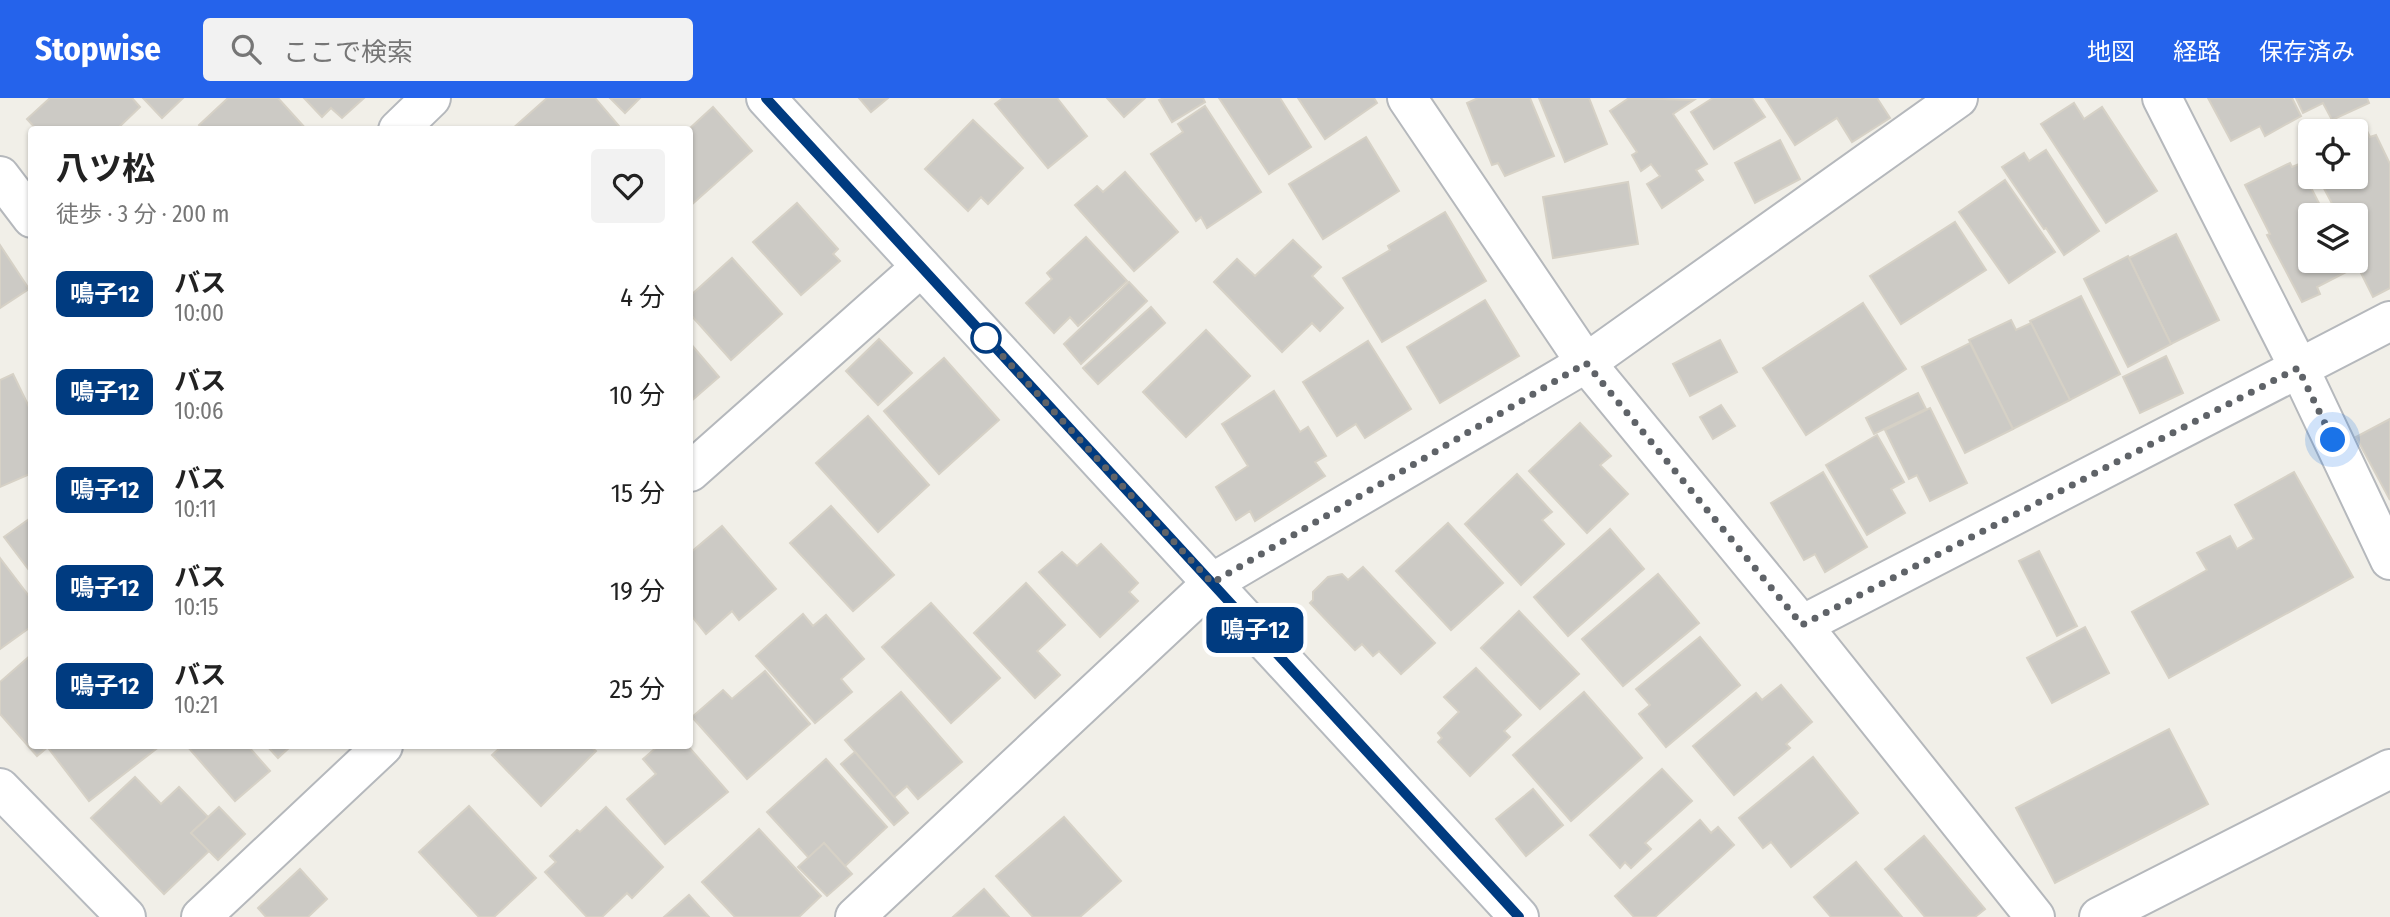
<!DOCTYPE html>
<html lang="ja">
<head>
<meta charset="utf-8">
<style>
  :root { --surface:#fff; --page:#f2f2f2; --text:#222; --muted:#767676; --accent:#2563eb }
  body { margin:0; font-family:"Fira Sans Condensed","Noto Sans JP",sans-serif; background:var(--page); color:var(--text); height:100vh; display:flex; flex-direction:column; font-size:26px; white-space:nowrap }
  * { box-sizing:border-box; margin:0 }
  p { font-size:23px; color:var(--muted) }
  .icon { flex:none; width:38px; height:38px; fill:none; stroke:currentColor; stroke-width:2; stroke-linecap:round; stroke-linejoin:round }
  .map { position:relative; flex:1; overflow:hidden }
  .panel { position:absolute; left:28px; top:28px; width:665px; height:623px; display:flex; flex-direction:column; background:var(--surface); border-radius:7px; box-shadow:0 2px 5px #0004 }
  .panel>* { flex:none }
  .badge { padding:0 14px; border-radius:10px; font-size:24px; line-height:46px }
  .tools { position:absolute; left:2298px; top:21px; display:grid; gap:14px }
  .tools a { display:grid; place-items:center; width:70px; height:70px; border-radius:7px; background:var(--surface); box-shadow:0 2px 5px #0004; font-size:35px }
  .you { position:absolute; width:35px; height:35px; margin:-18px; border:5px solid #fff; border-radius:50%; background:#1a73e8; box-shadow:0 0 0 10px #1a73e833 }
  .map>.badge { position:absolute; translate:-50% -50%; box-shadow:0 0 0 4px #fff }
  .round { display:grid; place-items:center; flex:none; width:74px; height:74px; border-radius:7px; background:var(--page) }
  .headline { display:flex; align-items:center; justify-content:space-between; height:119px; padding:0 28px }
  h1 { font-size:33px; font-weight:700; line-height:52px }
  ul { padding:0; list-style:none }
  li { display:flex; align-items:center; gap:21px; height:98px; padding:0 28px }
  li div { flex:1 }
  li b { display:block; font-size:26px }
  li em { font-style:normal }
  li .badge { min-width:77px; font-weight:700; text-align:center }
  header { display:flex; align-items:center; gap:42px; box-sizing:border-box; height:98px; padding:0 35px; background:var(--accent); color:#fff }
  header strong { font-size:33px }
  nav { display:flex; gap:38px; margin-inline-start:auto; font-size:24px }
  .search { width:490px; height:63px; background:var(--page); display:flex; align-items:center; gap:18px; box-sizing:border-box; padding:0 24px; border-radius:7px; color:var(--muted); font-size:26px }
  .map>svg:first-child { display:block }
</style>
</head>
<body>
<header>
<strong>Stopwise</strong>
<div class="search"><svg class="icon" aria-label="search" viewBox="0 0 24 24"><circle cx="10" cy="10" r="6"/><path d="M15 15l6 6"/></svg>ここで検索</div>
<nav><a>地図</a><a>経路</a><a>保存済み</a></nav>
</header>
<div class="map">
<svg width="2390" height="819" viewBox="0 0 2390 819">
  <rect width="100%" height="100%" fill="#f1efe8"/>
  <g fill="#cccac5" stroke="#d6d1c6" stroke-width="2">
    <polygon points="50,0 132,0 140,9 116,32 37,32 27,21"/>
    <polygon points="143,0 183,0 162,20"/>
    <polygon points="228,0 278,0 307,32 203,32 199,27"/>
    <polygon points="304,0 364,0 342,20 331,10 322,19"/>
    <polygon points="547,0 595,0 619,28 614,32 511,32"/>
    <polygon points="610,0 640,0 625,15"/>
    <polygon points="859,0 888,0 871,14"/>
    <polygon points="1003,0 1057,0 1087,38 1048,70 995,6"/>
    <polygon points="1107,0 1145,0 1124,19"/>
    <polygon points="1164,0 1203,0 1205,4 1172,24 1159,2"/>
    <polygon points="1219,0 1280,0 1311,49 1269,76"/>
    <polygon points="1298,0 1374,0 1377,5 1325,41"/>
    <polygon points="1478,0 1530,0 1554,58 1505,78 1498,65 1492,67 1467,5"/>
    <polygon points="1539,0 1589,0 1607,46 1565,64"/>
    <polygon points="1629,0 1694,2 1673,16 1707,66 1696,72 1703,82 1662,110 1647,86 1660,78 1651,66 1641,73 1632,57 1637,54 1610,13"/>
    <polygon points="1713,0 1752,0 1765,19 1714,51 1691,14"/>
    <polygon points="1765,0 1877,0 1890,20 1852,44 1837,20 1795,47"/>
    <polygon points="2208,0 2292,0 2301,18 2265,38 2260,28 2231,43"/>
    <polygon points="2296,0 2367,0 2369,5 2332,22 2323,5 2303,15"/>
    <polygon points="2074,5 2084,21 2102,9 2157,93 2106,125 2041,26"/>
    <polygon points="1205,8 1261,94 1207,130 1201,119 1196,123 1151,56 1183,34 1178,26"/>
    <polygon points="713,9 752,53 690,108 688,32"/>
    <polygon points="973,22 1023,70 988,106 981,99 968,113 925,71"/>
    <polygon points="2367,33 2370,39 2376,37 2390,66 2390,190 2373,199 2355,163 2356,117 2338,117 2318,79 2356,79 2356,39"/>
    <polygon points="1366,39 1399,93 1323,141 1289,86"/>
    <polygon points="1780,42 1800,81 1755,105 1735,65"/>
    <polygon points="2046,52 2099,133 2064,157 2046,130 2044,131 2002,69 2024,55 2029,63"/>
    <polygon points="2290,65 2292,69 2299,66 2325,117 2310,117 2310,163 2348,163 2352,171 2317,189 2320,196 2302,204 2267,137 2270,136 2245,87"/>
    <polygon points="1125,74 1178,134 1134,173 1075,107 1097,88 1103,94"/>
    <polygon points="2005,82 2055,154 2009,185 1959,114"/>
    <polygon points="1628,84 1638,146 1553,160 1543,99"/>
    <polygon points="797,105 838,151 833,156 840,163 801,197 753,144"/>
    <polygon points="1445,114 1486,183 1382,244 1343,180 1390,152 1388,148"/>
    <polygon points="1955,124 1986,172 1901,226 1870,178"/>
    <polygon points="2176,136 2219,222 2171,246 2129,160"/>
    <polygon points="1086,139 1127,183 1078,228 1070,219 1054,235 1026,205 1052,181 1047,175"/>
    <polygon points="1293,142 1321,169 1312,178 1343,210 1320,233 1312,225 1282,254 1214,184 1237,161 1255,178"/>
    <polygon points="0,147 29,191 0,210"/>
    <polygon points="2128,158 2171,246 2128,269 2084,181"/>
    <polygon points="732,160 782,216 731,262 690,216 690,198"/>
    <polygon points="1129,184 1147,203 1081,266 1064,246"/>
    <polygon points="2081,198 2120,276 2070,302 2030,223"/>
    <polygon points="1485,202 1519,258 1440,305 1407,249"/>
    <polygon points="1863,205 1906,271 1806,337 1763,270"/>
    <polygon points="1151,209 1165,225 1098,286 1083,270"/>
    <polygon points="2011,222 2016,232 2031,225 2070,302 2013,331 1969,242"/>
    <polygon points="1206,232 1250,278 1186,339 1143,294"/>
    <polygon points="879,241 912,275 878,307 846,273"/>
    <polygon points="1720,242 1737,274 1690,298 1673,266"/>
    <polygon points="1368,243 1411,311 1365,340 1356,326 1337,338 1303,284"/>
    <polygon points="690,245 719,279 690,304"/>
    <polygon points="1970,245 2013,331 1965,355 1922,269"/>
    <polygon points="2166,258 2183,295 2140,315 2123,279"/>
    <polygon points="944,260 999,322 939,376 884,313"/>
    <polygon points="13,276 32,315 32,375 0,389 0,282"/>
    <polygon points="1274,293 1300,334 1308,329 1326,358 1315,364 1325,378 1255,423 1250,413 1236,422 1216,389 1248,368 1222,326"/>
    <polygon points="1918,295 1926,311 1874,336 1866,320"/>
    <polygon points="1721,307 1735,328 1713,341 1700,319"/>
    <polygon points="1930,310 1967,385 1930,403 1917,377 1909,381 1885,332"/>
    <polygon points="868,318 929,387 878,434 816,365"/>
    <polygon points="2390,321 2390,402 2356,339"/>
    <polygon points="1580,325 1611,358 1600,367 1628,396 1587,435 1529,373"/>
    <polygon points="1877,337 1904,384 1891,391 1905,415 1867,437 1826,367"/>
    <polygon points="1823,374 1867,449 1825,474 1815,456 1804,462 1771,405"/>
    <polygon points="2294,374 2353,479 2169,580 2132,514 2207,472 2197,455 2230,438 2237,451 2254,441 2235,407"/>
    <polygon points="1517,376 1552,414 1542,422 1564,446 1521,487 1465,426"/>
    <polygon points="831,408 894,477 853,513 790,445"/>
    <polygon points="32,419 32,476 4,439"/>
    <polygon points="1448,425 1503,485 1451,532 1396,473"/>
    <polygon points="722,428 776,491 739,522 732,513 706,536 690,516 690,455"/>
    <polygon points="1610,431 1644,471 1568,538 1534,499"/>
    <polygon points="1101,446 1138,485 1129,494 1138,503 1100,539 1039,474 1062,454 1077,468"/>
    <polygon points="2039,453 2077,528 2057,538 2019,463"/>
    <polygon points="0,460 32,502 32,528 0,551"/>
    <polygon points="1363,469 1435,545 1401,576 1379,553 1373,558 1362,546 1355,552 1310,505 1313,502 1313,494 1328,479 1342,476 1348,482"/>
    <polygon points="1658,476 1699,525 1623,588 1582,541"/>
    <polygon points="1026,485 1065,527 1037,553 1060,577 1035,600 974,535"/>
    <polygon points="931,505 1000,580 951,625 882,549"/>
    <polygon points="1519,513 1579,576 1540,611 1481,550"/>
    <polygon points="803,516 813,528 826,517 864,561 841,581 852,594 815,625 756,558"/>
    <polygon points="2085,529 2109,575 2052,605 2027,560"/>
    <polygon points="1700,539 1740,587 1666,649 1639,616 1650,607 1636,591"/>
    <polygon points="32,556 32,648 49,648 37,658 0,616 0,584"/>
    <polygon points="1476,570 1521,617 1504,633 1510,639 1470,678 1438,644 1442,640 1438,635 1459,614 1444,599"/>
    <polygon points="765,573 810,626 747,681 692,619 723,592 732,601"/>
    <polygon points="1781,587 1812,624 1786,646 1790,650 1734,697 1693,648 1756,595 1762,602"/>
    <polygon points="901,594 962,664 918,701 907,688 894,699 845,642"/>
    <polygon points="1584,594 1642,660 1571,723 1513,657"/>
    <polygon points="2169,631 2208,706 2055,785 2016,710"/>
    <polygon points="54,648 160,648 89,703 49,651"/>
    <polygon points="187,648 248,648 270,673 235,703"/>
    <polygon points="267,648 291,648 278,660"/>
    <polygon points="502,648 590,648 596,653 541,708 492,657"/>
    <polygon points="658,648 688,648 728,694 665,746 627,701 656,676 643,661"/>
    <polygon points="855,654 908,715 894,727 841,666"/>
    <polygon points="1813,659 1858,715 1791,769 1771,744 1763,750 1739,720"/>
    <polygon points="826,661 887,729 845,768 824,745 809,760 767,714"/>
    <polygon points="1662,671 1692,703 1645,745 1651,751 1631,770 1625,764 1620,770 1590,737"/>
    <polygon points="135,679 161,706 179,689 208,719 191,735 209,753 164,796 91,720"/>
    <polygon points="1533,691 1563,727 1526,758 1496,721"/>
    <polygon points="469,708 536,780 494,819 479,819 419,754"/>
    <polygon points="219,709 245,736 218,762 191,735"/>
    <polygon points="606,709 663,769 632,800 627,795 602,819 587,819 545,774 556,764 550,758 577,732 580,734"/>
    <polygon points="1064,719 1121,783 1080,819 1033,819 996,778"/>
    <polygon points="1700,722 1711,735 1718,729 1734,747 1655,819 1634,819 1615,798"/>
    <polygon points="759,731 821,798 799,819 735,819 702,784"/>
    <polygon points="1924,738 1985,811 1975,819 1925,819 1885,771"/>
    <polygon points="824,745 852,776 827,798 798,769"/>
    <polygon points="1856,764 1902,819 1831,819 1814,799"/>
    <polygon points="300,771 327,801 308,819 266,819 258,810"/>
    <polygon points="984,791 1009,819 953,819"/>
    <polygon points="689,797 709,819 664,819"/>
  </g>
  <g fill="none" stroke-linecap="round" stroke-linejoin="round">
    <g stroke="#b5b8bc" stroke-width="42">
      <g id="street">
        <polyline points="1407,0 1586,265 1802,527 2035,819"/>
        <polyline points="2162,0 2299,270 2390,462"/>
        <polyline points="398,32 431,0"/>
        <polyline points="0,78 32,120"/>
        <polyline points="690,374 921,169"/>
        <polyline points="1802,527 2390,223"/>
        <polyline points="201,819 383,648"/>
        <polyline points="855,819 1212,485 1586,265 1958,0"/>
        <polyline points="2099,819 2390,671"/>
      </g>
    </g>
    <g stroke="#b6babf" stroke-width="42">
      <g id="secondary">
        <polyline points="766,0 1519,819"/>
        <polyline points="0,690 126,819"/>
      </g>
    </g>
    <use href="#street" stroke="#fff" stroke-width="38"/>
    <use href="#secondary" stroke="#fff" stroke-width="38"/>
  </g>
  <g fill="none" stroke-linecap="round" stroke-linejoin="round">
    <g stroke="#fff" stroke-width="16">
      <polyline id="line" points="766,0 1519,819"/>
    </g>
    <use href="#line" stroke="#003b80" stroke-width="10"/>
    <polyline stroke="#5f6368" stroke-width="7" stroke-dasharray="0 12.6" points="986,240 1212,485 1586,265 1802,527 2298,270 2333,342"/>
  </g>
  <circle fill="#fff" stroke="#003b80" stroke-width="3.5" cx="986" cy="240" r="14"/>
</svg>
<div class="tools">
<a><svg class="icon" aria-label="locate" viewBox="0 0 24 24"><circle cx="12" cy="12" r="6"/><path d="M12 2v4M12 18v4M2 12h4M18 12h4"/></svg></a>
<a><svg class="icon" aria-label="layers" viewBox="0 0 24 24"><path d="M12 4l9 5-9 5-9-5zM3 14l9 5 9-5"/></svg></a>
</div>
<div class="you" style="left:2333px;top:342px"></div>
<b class="badge" style="left:1255px;top:532px;background:#003b80;color:#fff">鳴子12</b>
<section class="panel">
<div class="headline"><div><h1>八ツ松</h1><p>徒歩 · 3 分 · 200 m</p></div><a class="round"><svg class="icon" aria-label="heart" viewBox="0 0 24 24"><path d="M12 20l-8-8c-3-5 5-10 8-4 3-6 11-1 8 4z"/></svg></a></div>
<ul>
<li><span class="badge" style="background:#003b80;color:#fff">鳴子12</span><div><b>バス</b><p>10:00</p></div><em>4 分</em></li>
<li><span class="badge" style="background:#003b80;color:#fff">鳴子12</span><div><b>バス</b><p>10:06</p></div><em>10 分</em></li>
<li><span class="badge" style="background:#003b80;color:#fff">鳴子12</span><div><b>バス</b><p>10:11</p></div><em>15 分</em></li>
<li><span class="badge" style="background:#003b80;color:#fff">鳴子12</span><div><b>バス</b><p>10:15</p></div><em>19 分</em></li>
<li><span class="badge" style="background:#003b80;color:#fff">鳴子12</span><div><b>バス</b><p>10:21</p></div><em>25 分</em></li>
</ul>
</section>
</div>
</body>
</html>
